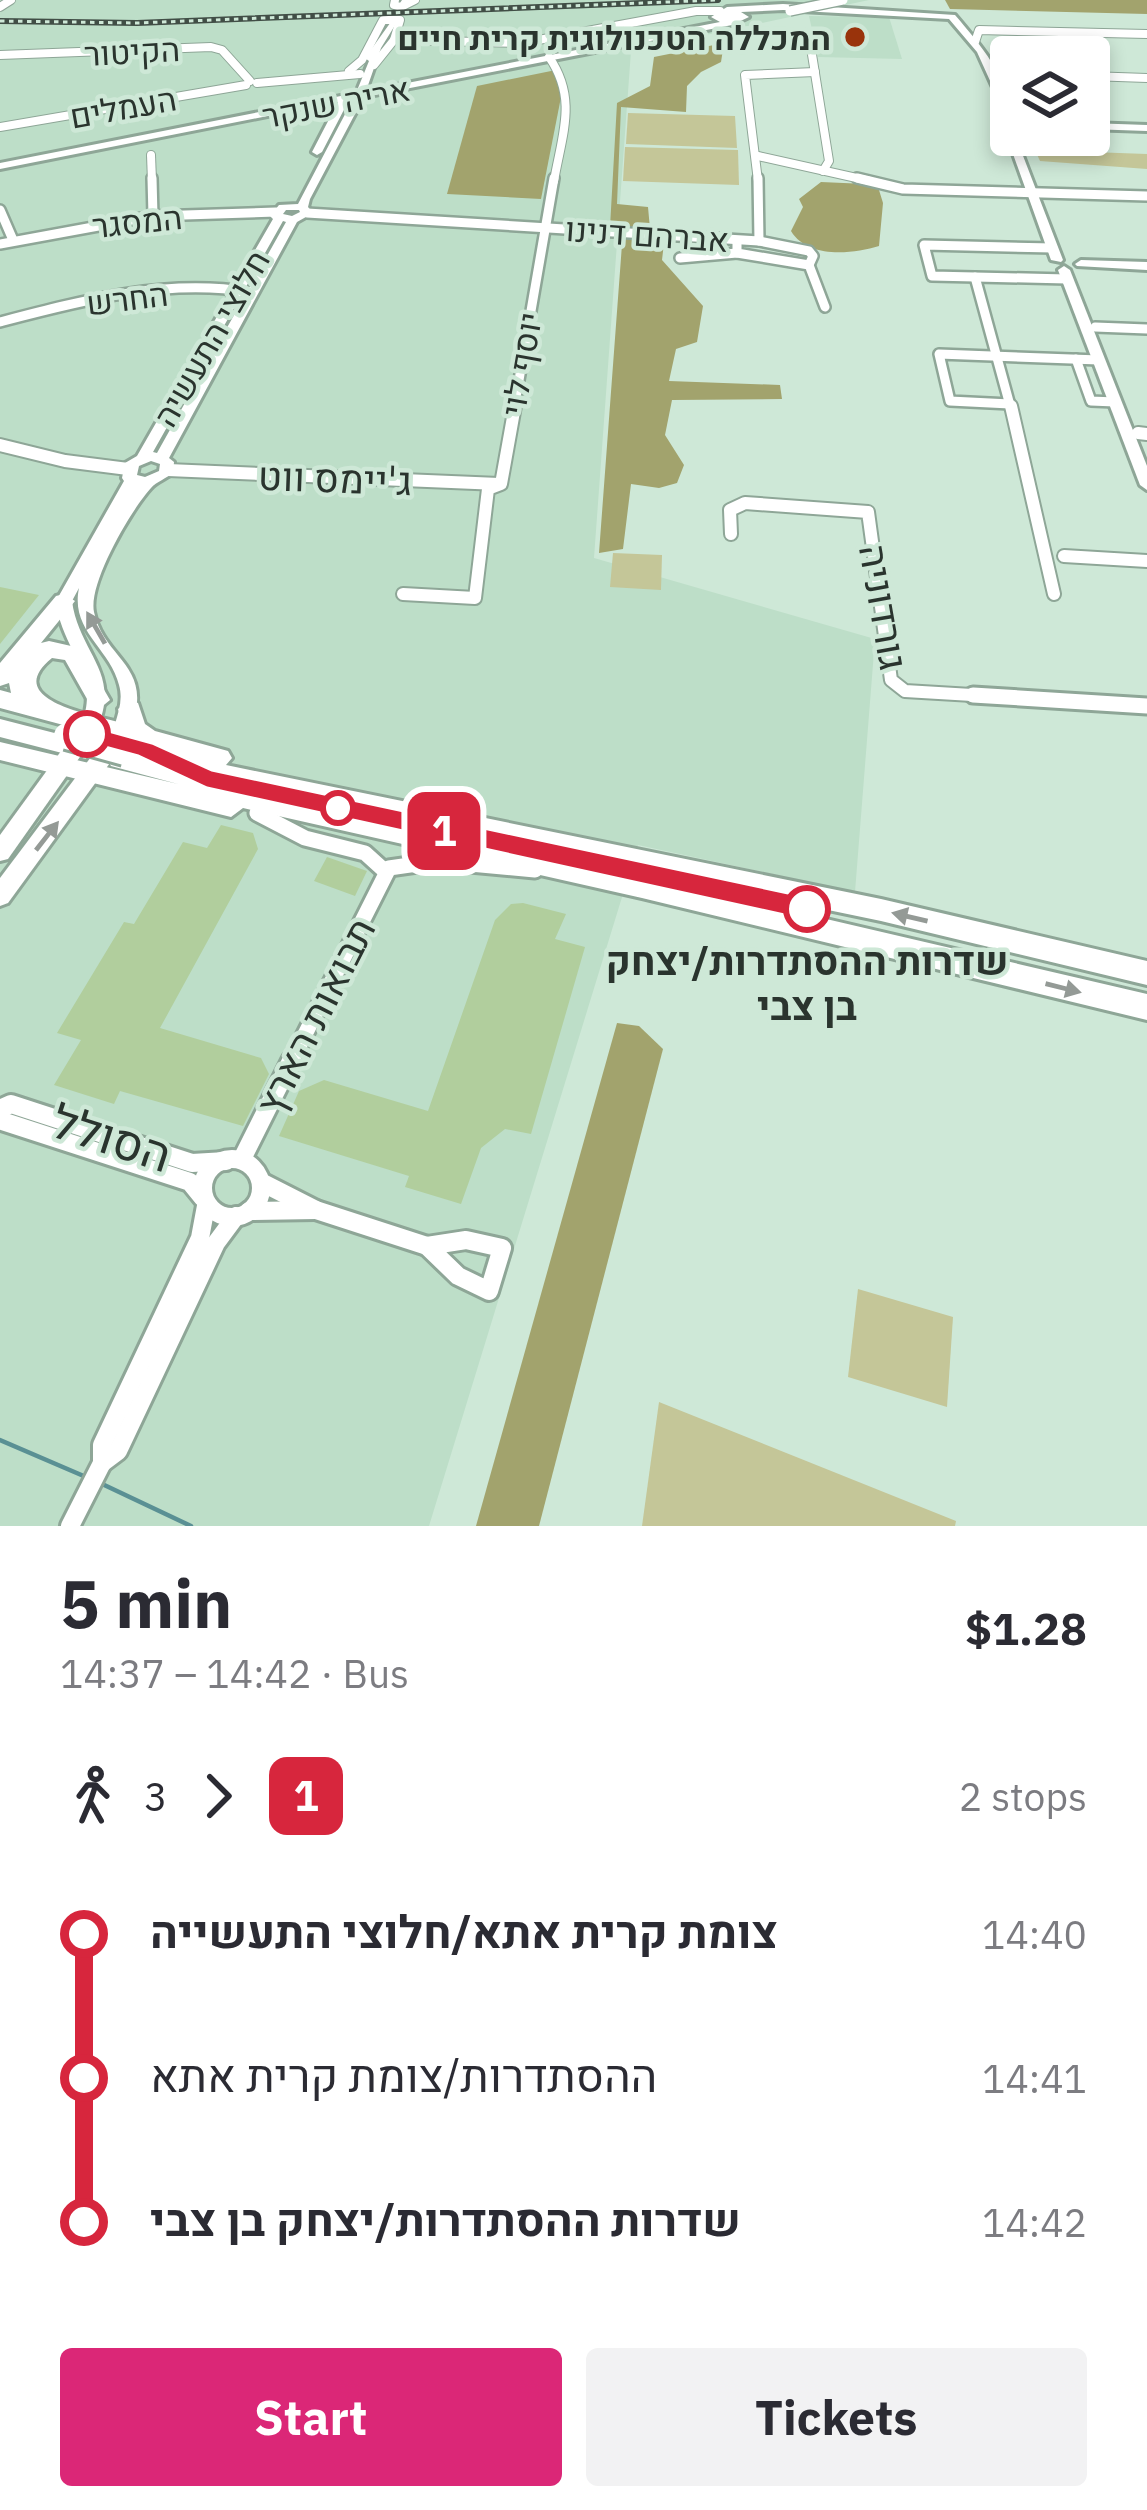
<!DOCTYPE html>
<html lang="en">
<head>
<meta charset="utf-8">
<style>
  :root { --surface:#fff; --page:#f2f2f3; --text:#2b2b33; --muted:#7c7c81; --accent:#db2777 }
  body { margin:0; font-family:"IBM Plex Sans",Heebo,sans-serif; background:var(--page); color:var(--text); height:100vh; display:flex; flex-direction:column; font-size:45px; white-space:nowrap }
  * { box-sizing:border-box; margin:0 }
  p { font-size:39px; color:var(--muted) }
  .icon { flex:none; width:66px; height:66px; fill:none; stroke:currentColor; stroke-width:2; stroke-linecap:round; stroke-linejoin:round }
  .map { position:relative; height:1526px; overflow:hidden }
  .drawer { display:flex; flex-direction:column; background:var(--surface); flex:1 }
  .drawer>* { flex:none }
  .badge { padding:0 24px; border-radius:18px; font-size:42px; line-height:78px }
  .buttons { position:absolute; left:990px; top:36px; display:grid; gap:24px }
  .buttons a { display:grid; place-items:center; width:120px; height:120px; border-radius:12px; background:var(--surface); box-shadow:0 6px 18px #0003; font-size:60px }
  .map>.badge { position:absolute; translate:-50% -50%; box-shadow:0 0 0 6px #fff }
  .legs { display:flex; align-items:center; gap:18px; height:132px; padding:0 60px; font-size:39px }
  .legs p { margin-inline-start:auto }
  .summary { display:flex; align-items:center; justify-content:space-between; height:204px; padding:0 60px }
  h1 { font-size:66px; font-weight:700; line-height:90px }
  .cta { display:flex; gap:24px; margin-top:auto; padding:24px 60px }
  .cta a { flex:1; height:138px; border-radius:12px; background:var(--accent); color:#fff; font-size:48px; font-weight:700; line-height:138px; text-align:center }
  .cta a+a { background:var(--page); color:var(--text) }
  ul { padding:0 60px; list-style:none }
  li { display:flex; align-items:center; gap:42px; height:144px; font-size:45px }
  li i { display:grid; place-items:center; width:18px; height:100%; margin:0 15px; background:currentColor }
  li i::after { content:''; width:30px; height:30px; margin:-15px; border:9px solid; border-radius:50%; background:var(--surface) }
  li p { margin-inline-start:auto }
  li:first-child i { background:linear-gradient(#0000 50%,currentColor 0) }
  li:last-child i { background:linear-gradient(currentColor 50%,#0000 0) }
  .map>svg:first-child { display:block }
</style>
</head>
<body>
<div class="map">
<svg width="1147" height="1526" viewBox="0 0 1147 1526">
  <rect width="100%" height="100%" fill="#cee8d7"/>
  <g fill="#bddec8">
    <polygon points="0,0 869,0 631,51 594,558 875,639 855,892 638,845 429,1526 0,1526"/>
    <polygon points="809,16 889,17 902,59 818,57"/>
  </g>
  <g fill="#c4c698">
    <polygon points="628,113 735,116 737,148 626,144"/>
    <polygon points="625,147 738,150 739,185 623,181"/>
    <polygon points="1035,150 1147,154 1147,169 1040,161"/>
    <polygon points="613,553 662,555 661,590 610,587"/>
    <polygon points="858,1289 953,1317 947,1407 848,1377"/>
    <polygon points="659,1402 956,1521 955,1526 642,1526"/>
  </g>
  <g fill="#a2a36d">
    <polygon points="945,0 1147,0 1147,14 950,9"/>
    <polygon points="724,43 721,62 701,72 687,86 686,112 621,107 617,204 648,207 651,240 664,243 662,260 703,306 697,342 676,349 669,381 780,385 782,399 672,400 665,435 684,465 677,483 659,488 631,484 623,549 599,553 623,231 610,227 617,103 650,86 654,57"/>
    <polygon points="556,70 562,92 541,199 447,194 477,86"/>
    <path d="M 821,182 L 866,184 L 879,190 L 883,203 L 879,246 C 852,254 808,259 791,231 L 803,207 L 799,199 Z"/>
    <polygon points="617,1023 639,1026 663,1049 539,1526 476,1526"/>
  </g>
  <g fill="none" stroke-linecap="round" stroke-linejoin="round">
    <g stroke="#5a9094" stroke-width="4.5">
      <polyline points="0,1440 86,1477"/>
      <polyline points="100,1483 191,1526"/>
    </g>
  </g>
  <g fill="#b1ce9d">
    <polygon points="0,587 39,595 0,644"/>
    <polygon points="221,825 253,833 258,849 160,1028 261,1058 269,1074 243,1126 120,1091 114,1104 54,1085 81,1040 57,1033 124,922 134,924 183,842 207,848"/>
    <polygon points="327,857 367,871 355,896 314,881"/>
    <polygon points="523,903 566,914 555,939 585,947 531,1134 505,1129 481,1148 461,1204 405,1187 409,1176 279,1136 299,1091 324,1080 428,1111 495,920 511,904"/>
  </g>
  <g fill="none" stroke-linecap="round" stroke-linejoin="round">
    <g stroke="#8ea697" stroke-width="10">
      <g id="minor-far4">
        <polyline points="395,0 394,5 401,7 415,0"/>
        <polyline points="0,7 11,0"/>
        <polyline points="394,40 522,43 696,11 720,11"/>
        <polyline points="810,42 829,161 823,171"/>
        <polyline points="975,42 979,30 1147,34"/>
        <polyline points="0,55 211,47 222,50 250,81"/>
        <path d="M 549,57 C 578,99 562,134 554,181"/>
        <polyline points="349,71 362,60 383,20 400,20 394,40 374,65"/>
        <polyline points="992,73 1011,74"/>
        <polyline points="1089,76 1147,78"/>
        <polyline points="257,83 360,74"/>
        <polyline points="0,127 246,85"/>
        <polyline points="151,155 152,181"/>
        <polyline points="758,156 870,181"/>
        <polyline points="758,181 745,75 815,72"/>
      </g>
    </g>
    <g stroke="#8ea697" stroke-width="14">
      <g id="minor-far3">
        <polyline points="152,178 153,216"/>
        <polyline points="857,178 903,189 1147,196"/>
        <polyline points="0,210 13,240"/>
        <polyline points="307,213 759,241 758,178"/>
        <polyline points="737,241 737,253 809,265 825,307"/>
        <polyline points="759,241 809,251 813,256 809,265"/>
        <polyline points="0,244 153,216 276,212"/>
        <polyline points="1053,248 924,245 932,276 1067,279"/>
        <polyline points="680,258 737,253"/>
        <polyline points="975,277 1011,409"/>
        <path d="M 0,322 C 80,301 166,278 249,292"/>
        <polyline points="1095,327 1147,329"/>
        <polyline points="1076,359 1091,401 1115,402"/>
        <polyline points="1010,404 950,401 939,354 1099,360"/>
        <polyline points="514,409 554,178"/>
      </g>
    </g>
    <g stroke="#8ea697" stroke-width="16">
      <g id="minor-far2">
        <polyline points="1011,406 1054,594"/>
        <polyline points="1138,433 1147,434"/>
        <polyline points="0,445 65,461 128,469"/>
        <polyline points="168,470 499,484"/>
        <polyline points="731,534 730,510 745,503 868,512 891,680 905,691 1021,698"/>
        <polyline points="1064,556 1147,561"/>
        <polyline points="403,594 475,598 488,489 501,484 515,406"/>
      </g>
    </g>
    <g stroke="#8ea697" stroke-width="21">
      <g id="minor-far1">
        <polyline points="973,695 1147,706"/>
        <polyline points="257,813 305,838 365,853 386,872"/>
        <polyline points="290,1064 389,868 438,861 535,870"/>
      </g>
    </g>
    <g stroke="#8ea697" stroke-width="24">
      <g id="minor">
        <polyline points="0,1109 11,1104 192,1163 226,1161"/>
        <polyline points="0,1114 2,1121 190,1182 203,1198"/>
        <polyline points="242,1159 291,1061"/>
        <circle cx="232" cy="1188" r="29"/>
        <polyline points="261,1182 316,1210 427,1246"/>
        <polyline points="249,1211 316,1210"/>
        <polygon points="466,1240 502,1248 489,1291 458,1276 427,1246"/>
        <polyline points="102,1463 118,1451 216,1243 236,1216"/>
        <polyline points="70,1526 102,1463 102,1445 200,1238 206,1206"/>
      </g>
    </g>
    <g stroke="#8ea697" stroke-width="6">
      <g id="tertiary">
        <polygon points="402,0 410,0 404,6 400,3"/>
        <path d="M 783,4 L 955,15 C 979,43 1011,80 1011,119 L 1006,116 L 977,52 L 949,19 L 783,10 L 741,12 L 749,17 L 732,25 L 364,97 L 310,199 L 308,207 L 313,213 L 297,222 L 169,458 L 174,462 L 173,473 C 167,478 156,482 151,488 C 131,510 88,583 94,612 C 104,660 156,666 130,729 L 124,731 L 115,724 C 119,711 123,699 119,685 C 110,648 70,631 79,588 L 72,601 C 79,654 123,673 96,730 L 84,730 L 81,725 C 102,674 61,650 56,601 L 124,481 L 122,478 L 125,463 L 137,456 L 273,219 L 270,216 L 279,205 L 298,204 L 353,99 L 349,100 L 322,152 L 317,155 L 312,152 L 338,102 L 0,169 L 0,163 L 356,93 L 369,61 L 365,58 L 393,19 L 397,22 L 381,48 L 366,91 L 720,22 L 711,17 L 727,7 ZM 286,210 L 299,210 L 300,212 L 292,216 L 283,214 ZM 283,221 L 286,222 L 157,453 L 153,452 ZM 151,461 L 160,464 L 159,471 L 145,477 L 137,475 L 139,466 Z"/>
        <polygon points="1089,123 1147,125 1147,131 1089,129"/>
        <polygon points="1003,126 1011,126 1011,135 1015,135 1063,260 1061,262 1051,260"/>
        <polygon points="1081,260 1147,262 1147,270 1077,266 1075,264"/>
        <polygon points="1064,266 1070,270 1147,466 1147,490 1140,485 1058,270"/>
      </g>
    </g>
    <g stroke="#8ea697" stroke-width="6">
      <g id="primary">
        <polygon points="87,723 94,725 97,731 94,737 8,859 0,861 0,835 80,725"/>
        <polygon points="116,731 123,733 126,739 123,745 8,903 0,906 0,878 109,733"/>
      </g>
    </g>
    <g stroke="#8ea697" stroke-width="6">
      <g id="trunk">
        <path d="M 64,594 L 75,601 L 41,643 L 49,641 L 80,648 L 110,700 L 99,709 L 91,706 L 65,660 L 52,658 C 0,700 92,715 122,723 L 118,709 L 130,700 L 138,703 L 145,724 L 155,731 L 228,751 L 232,758 L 226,765 L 881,899 L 1147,961 L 1147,985 L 881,921 L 241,788 L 642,876 L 1147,994 L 1147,1020 L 642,898 L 243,808 L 231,817 L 0,760 L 0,742 L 178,784 L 111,766 L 107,759 L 111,752 L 119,750 L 181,766 L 190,759 L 0,708 L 0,690 L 11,693 L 9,683 L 0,686 L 0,663 L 56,596 Z"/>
        <polygon points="0,719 70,737 74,744 70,751 62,753 0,737"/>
      </g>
    </g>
    <use href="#minor-far4" stroke="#fff" stroke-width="8"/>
    <use href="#minor-far3" stroke="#fff" stroke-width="9"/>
    <use href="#minor-far2" stroke="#fff" stroke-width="12"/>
    <use href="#minor-far1" stroke="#fff" stroke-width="15"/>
    <use href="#minor" stroke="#fff" stroke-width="18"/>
    <use href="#tertiary" fill="#fff" fill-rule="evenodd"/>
    <use href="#primary" fill="#fff" fill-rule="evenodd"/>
    <use href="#trunk" fill="#fff" fill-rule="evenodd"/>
    <g stroke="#414e46" stroke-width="6">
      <polyline id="rail" points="0,21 137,23 718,0"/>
    </g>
    <use href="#rail" stroke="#cee8d7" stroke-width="3" stroke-dasharray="4.5" stroke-linecap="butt"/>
    <g stroke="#8ea697" stroke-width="12" stroke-linecap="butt">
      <polyline id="tertiary-bridge" points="790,11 843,0"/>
    </g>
    <g stroke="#8ea697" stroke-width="32" stroke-linecap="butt">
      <polyline id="trunk-bridge" points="67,736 125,752"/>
    </g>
    <use href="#tertiary-bridge" stroke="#fff" stroke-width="9"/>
    <use href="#trunk-bridge" stroke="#fff" stroke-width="26"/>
  </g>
  <defs><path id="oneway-solid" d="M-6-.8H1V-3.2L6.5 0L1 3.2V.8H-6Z" transform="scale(3)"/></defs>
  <g fill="#949a96">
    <use href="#oneway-solid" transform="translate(96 628) rotate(-120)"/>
    <use href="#oneway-solid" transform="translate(47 836) rotate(-52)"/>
    <use href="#oneway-solid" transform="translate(910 917) rotate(-167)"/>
    <use href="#oneway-solid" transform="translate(1063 988) rotate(14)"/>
  </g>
  <polygon fill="#d7263d" stroke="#fff" stroke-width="3" points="87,725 152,743 212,770 807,897 820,909 807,920 207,788 138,756 79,740 79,727"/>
  <circle fill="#99330b" stroke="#cee8d7" stroke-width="4.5" cx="855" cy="37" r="12"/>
  <g fill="#fff" stroke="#d7263d" stroke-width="6">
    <circle cx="87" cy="734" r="21"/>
    <circle cx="338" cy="808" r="15"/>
    <circle cx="807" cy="909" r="21"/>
  </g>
  <g text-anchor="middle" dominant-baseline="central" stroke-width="9" stroke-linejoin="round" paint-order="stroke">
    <g font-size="33" font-weight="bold" fill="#2a342e" stroke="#cee8d7" text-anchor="end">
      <text x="831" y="37">המכללה הטכנולוגית קרית חיים</text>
    </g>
    <g font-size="33" fill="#2a342e" stroke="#cee8d7">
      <text transform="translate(132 51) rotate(-3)">הקיטור</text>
      <text transform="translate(336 102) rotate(-11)">אריה שנקר</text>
      <text transform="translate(123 107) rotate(-10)">העמלים</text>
      <text transform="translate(137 221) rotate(-6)">המסגר</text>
      <text transform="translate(647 234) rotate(4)">אברהם דנינו</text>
      <text transform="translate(127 298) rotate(-7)">החרש</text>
      <text transform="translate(211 338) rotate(-60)">חלוצי התעשיה</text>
      <text transform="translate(521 364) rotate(-80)">יוסף לוי</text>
    </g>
    <g font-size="39" fill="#2a342e" stroke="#cee8d7">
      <text transform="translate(335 478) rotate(2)">ג'יימס ווט</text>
      <text transform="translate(884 607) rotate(80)">גורדוניה</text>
      <text transform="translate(315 1016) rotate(-63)">תבואות הארץ</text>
    </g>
    <g font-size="39" font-weight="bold" fill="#2a342e" stroke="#cee8d7">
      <text x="807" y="960">שדרות ההסתדרות/יצחק<tspan x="807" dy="45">בן צבי</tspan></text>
    </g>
    <g font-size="48" fill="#2a342e" stroke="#cee8d7">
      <text transform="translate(112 1137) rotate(18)">הסולל</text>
    </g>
  </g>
</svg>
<div class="buttons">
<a><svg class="icon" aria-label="layers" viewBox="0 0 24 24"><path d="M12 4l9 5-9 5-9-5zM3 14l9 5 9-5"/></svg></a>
</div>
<b class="badge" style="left:444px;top:831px;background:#d7263d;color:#fff">1</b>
</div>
<section class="drawer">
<div class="summary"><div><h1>5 min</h1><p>14:37 – 14:42 · Bus</p></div><b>$1.28</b></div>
<div class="legs"><svg class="icon" aria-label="walk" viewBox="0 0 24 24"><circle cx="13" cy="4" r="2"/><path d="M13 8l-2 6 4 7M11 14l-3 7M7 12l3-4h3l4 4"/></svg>3<svg class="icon" aria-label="forward" viewBox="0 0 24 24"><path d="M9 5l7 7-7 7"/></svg><b class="badge" style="background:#d7263d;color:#fff">1</b><p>2 stops</p></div>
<ul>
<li><i style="color:#d7263d"></i><b>צומת קרית אתא/חלוצי התעשייה</b><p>14:40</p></li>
<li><i style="color:#d7263d"></i><span>ההסתדרות/צומת קרית אתא</span><p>14:41</p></li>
<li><i style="color:#d7263d"></i><b>שדרות ההסתדרות/יצחק בן צבי</b><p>14:42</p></li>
</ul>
<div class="cta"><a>Start</a><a>Tickets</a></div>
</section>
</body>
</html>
